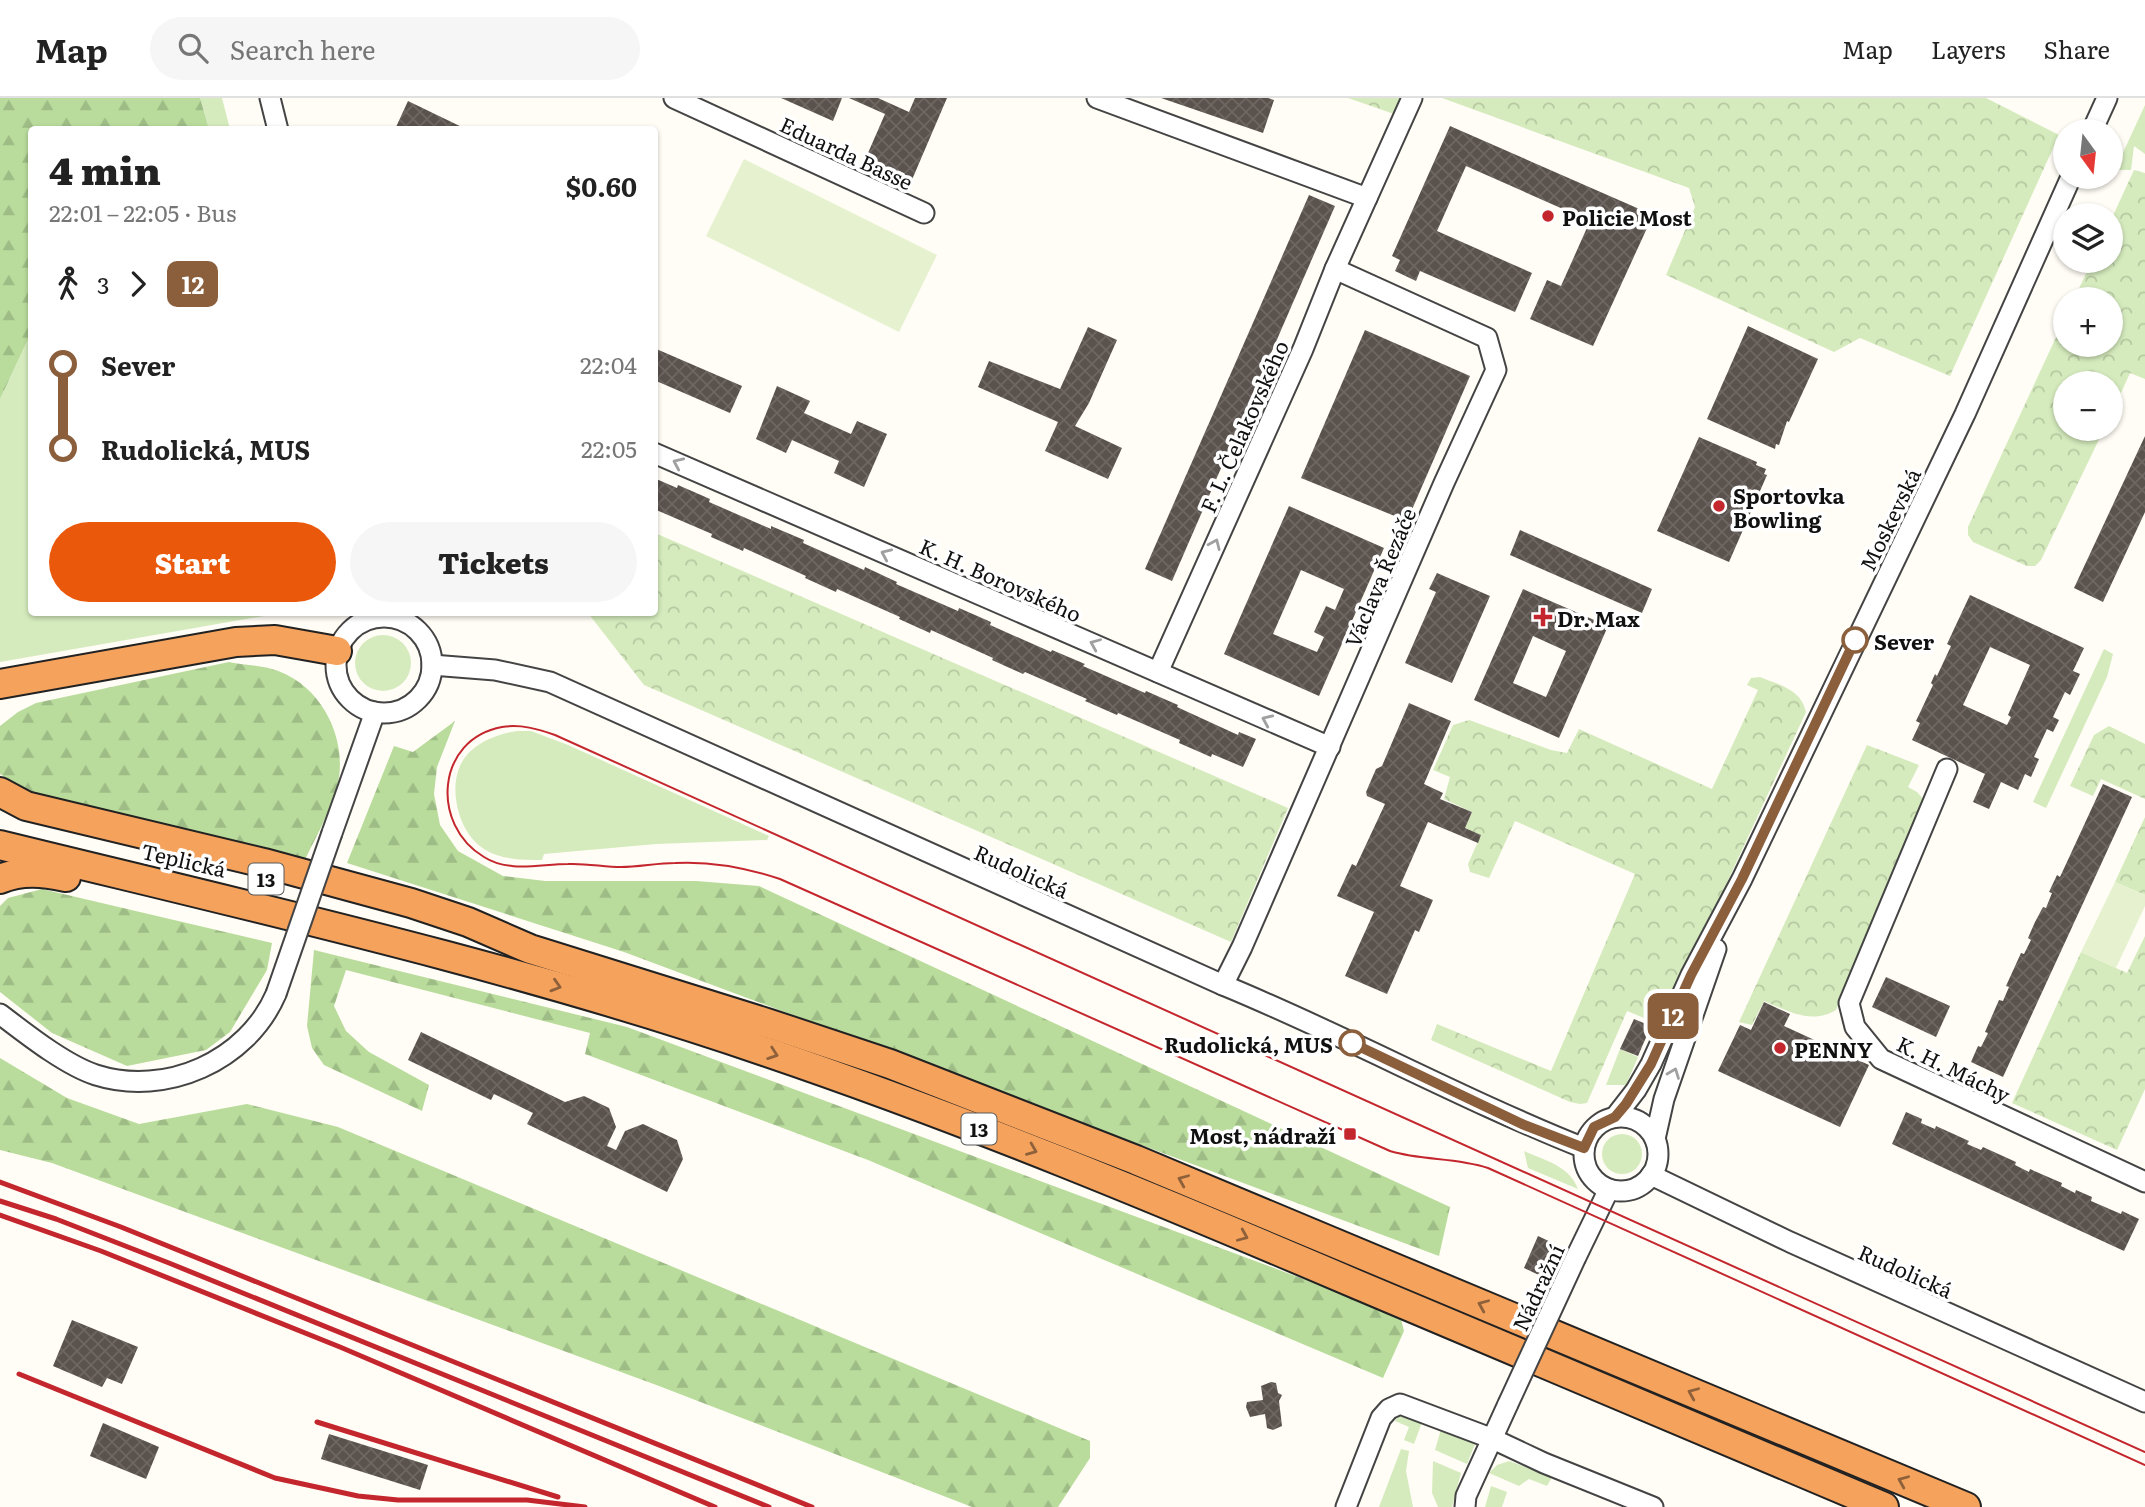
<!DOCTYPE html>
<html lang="en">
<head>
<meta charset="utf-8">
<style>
  :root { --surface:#fff; --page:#f6f6f6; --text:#222; --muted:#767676; --line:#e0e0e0; --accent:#ea580c }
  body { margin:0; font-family:Literata,serif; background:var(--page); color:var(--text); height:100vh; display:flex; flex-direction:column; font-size:26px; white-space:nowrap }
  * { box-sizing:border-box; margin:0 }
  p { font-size:23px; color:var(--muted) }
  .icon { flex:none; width:38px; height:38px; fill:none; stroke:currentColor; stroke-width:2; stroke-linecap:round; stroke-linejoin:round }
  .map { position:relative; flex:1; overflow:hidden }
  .panel { position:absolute; left:28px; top:28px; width:630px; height:490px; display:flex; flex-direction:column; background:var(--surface); border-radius:7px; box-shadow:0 2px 5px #0004 }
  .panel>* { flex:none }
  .badge { padding:0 14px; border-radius:10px; font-size:24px; line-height:46px }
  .needle { width:46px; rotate:165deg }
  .tools { position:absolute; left:2053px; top:21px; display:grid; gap:14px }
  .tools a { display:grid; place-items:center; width:70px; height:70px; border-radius:50%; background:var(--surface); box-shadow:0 2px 5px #0004; font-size:35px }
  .map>.badge { position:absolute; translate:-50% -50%; box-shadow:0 0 0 4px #fff }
  .legs { display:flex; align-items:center; gap:10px; height:77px; padding:0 21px; font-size:23px }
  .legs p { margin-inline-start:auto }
  .head { display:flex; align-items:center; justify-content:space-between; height:119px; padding:0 21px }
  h1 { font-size:38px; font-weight:800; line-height:52px }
  .button { display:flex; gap:14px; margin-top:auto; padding:14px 21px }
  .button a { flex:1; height:80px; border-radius:42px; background:var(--accent); color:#fff; font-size:28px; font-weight:800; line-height:80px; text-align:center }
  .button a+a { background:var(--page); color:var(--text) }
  ul { padding:0 21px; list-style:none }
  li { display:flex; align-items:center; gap:24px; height:84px; font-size:26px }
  li i { display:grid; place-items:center; width:10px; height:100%; margin:0 9px; background:currentColor }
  li i::after { content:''; width:18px; height:18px; margin:-9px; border:5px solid; border-radius:50%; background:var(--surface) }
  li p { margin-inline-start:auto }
  li:first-child i { background:linear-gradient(#0000 50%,currentColor 0) }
  li:last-child i { background:linear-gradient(currentColor 50%,#0000 0) }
  header { display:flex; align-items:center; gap:42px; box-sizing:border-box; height:98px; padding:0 35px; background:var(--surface); border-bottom:2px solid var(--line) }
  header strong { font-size:33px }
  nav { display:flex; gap:38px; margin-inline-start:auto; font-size:24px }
  .search { width:490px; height:63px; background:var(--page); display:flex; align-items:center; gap:18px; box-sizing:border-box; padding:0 24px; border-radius:38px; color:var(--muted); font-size:26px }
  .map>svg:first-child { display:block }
</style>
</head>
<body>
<header>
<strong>Map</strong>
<div class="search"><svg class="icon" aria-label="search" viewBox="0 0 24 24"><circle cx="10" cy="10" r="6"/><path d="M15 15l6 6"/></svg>Search here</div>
<nav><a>Map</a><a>Layers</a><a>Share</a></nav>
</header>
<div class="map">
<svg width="2145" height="1409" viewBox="0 0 2145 1409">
  <defs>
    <pattern id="forest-firs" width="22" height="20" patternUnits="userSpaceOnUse" patternTransform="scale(1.75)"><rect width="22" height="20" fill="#b9dc9c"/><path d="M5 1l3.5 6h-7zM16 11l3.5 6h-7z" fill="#9ebc85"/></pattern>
    <pattern id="park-crowns" width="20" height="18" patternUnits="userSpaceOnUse" patternTransform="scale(1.75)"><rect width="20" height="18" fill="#d5ebbd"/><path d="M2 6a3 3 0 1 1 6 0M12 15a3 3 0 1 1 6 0" fill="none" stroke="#b6c8a1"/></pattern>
    <pattern id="building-cross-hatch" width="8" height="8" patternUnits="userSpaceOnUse" patternTransform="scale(1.75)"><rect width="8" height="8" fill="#5a524d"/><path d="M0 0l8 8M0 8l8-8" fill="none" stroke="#6d6662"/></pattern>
  </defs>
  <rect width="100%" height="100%" fill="#fffdf5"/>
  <g fill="#d5ebbd">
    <polygon points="200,0 222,0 230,31 209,31"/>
    <polygon points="2145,7 2145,56 2134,48 2131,72 2115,72"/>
    <polygon points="31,235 32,514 281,515 0,564 0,301"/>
    <circle cx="383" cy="565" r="28"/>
    <polygon points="2104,551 2113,556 2107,579 2046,710 2033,704"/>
    <path d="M 517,633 L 531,633 L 568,647 L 769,738 L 767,742 L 656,746 L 544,756 L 542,762 C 523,762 501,762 484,751 C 459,736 447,690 462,664 C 473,645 497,636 517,633 Z"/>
    <polygon points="1620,951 1638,959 1626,987 1606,987"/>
    <circle cx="1622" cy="1056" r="20"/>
    <path d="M 1524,1053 C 1544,1062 1570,1068 1578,1091 L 1528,1070 Z"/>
    <polygon points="1399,1317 1407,1317 1422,1324 1414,1346 1404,1342 1409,1329 1395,1323"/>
    <polygon points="1441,1331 1475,1346 1467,1366 1435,1352"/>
    <polygon points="1401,1351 1409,1353 1406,1373 1413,1409 1379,1409"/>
    <polygon points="1433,1363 1461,1375 1452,1409 1438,1409 1432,1395"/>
    <polygon points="1509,1363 1552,1379 1547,1388 1529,1381 1519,1388 1489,1375 1497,1367"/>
    <polygon points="1491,1388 1507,1394 1502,1409 1485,1409"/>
  </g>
  <g fill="url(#forest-firs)">
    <polygon points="0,0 200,0 209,31 32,32 31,235 0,301"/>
    <path d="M 229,564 C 243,567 258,567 272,571 C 322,585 351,644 336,693 C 328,719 313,744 302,768 L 31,695 L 0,676 L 0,628 L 18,614 L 36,605 Z"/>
    <polygon points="455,623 437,669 434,696 440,727 458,753 503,778 545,783 696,783 759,788 1450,1109 1439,1158 624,854 347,765 394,648 413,654"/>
    <polygon points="42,791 272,845 267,872 230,934 206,952 127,968 52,935 0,894 0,808 8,800"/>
    <polygon points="314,852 627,929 1400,1217 1404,1233 1383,1280 868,1062 585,956 590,935 346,872 334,908 346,933 369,954 429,987 422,1013 324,967 312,950 307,928"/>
    <polygon points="0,960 67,1000 139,1026 247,1006 338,1029 1090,1343 1090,1360 1058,1409 972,1409 659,1288 52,1065 0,1052"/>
  </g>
  <g fill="url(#park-crowns)">
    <polygon points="1348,0 1400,0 1394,16"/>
    <polygon points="1442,0 1986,0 2059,37 1950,278 1860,240 1834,254 1666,177 1695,109 1689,90"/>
    <polygon points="2134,72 2145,75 2145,281 2130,275 2111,317 2110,285 2065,285 2065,331 2104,331 2041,462 2035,468 2027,468 1973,444 1968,437 1968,429 2065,220 2065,247 2110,247 2110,201 2074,201 2092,163 2110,163 2111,122"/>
    <polygon points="655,435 1288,710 1231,844 644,587 588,515 654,514"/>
    <path d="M 1760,579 C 1779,587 1801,591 1806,614 L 1698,847 L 1654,924 L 1627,913 L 1587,1005 L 1580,1006 L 1570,1004 L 1431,942 L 1437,926 L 1551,973 L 1635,776 L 1515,723 L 1489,780 L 1470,774 L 1468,766 L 1481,737 L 1465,730 L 1472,714 L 1444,701 L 1450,679 L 1433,672 L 1453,627 L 1469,622 L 1551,652 L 1567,655 L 1579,631 L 1712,691 L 1758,592 L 1747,587 L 1751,580 Z"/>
    <polygon points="2109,628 2145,646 2145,701 2101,681 2093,698 2070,688 2094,637"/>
    <path d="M 1867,647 L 1919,667 L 1908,689 L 1917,694 L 1925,703 L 1878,808 L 1836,912 C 1811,927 1788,913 1764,903 L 1752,927 L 1739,924 Z"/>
    <polygon points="2145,719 2145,797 2115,784"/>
    <polygon points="2145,838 2145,991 2117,1052 2012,1005 2081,854 2127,875"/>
  </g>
  <g fill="#e6f2cf">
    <polygon points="744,61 937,157 899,234 706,138"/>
    <polygon points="2115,784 2145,797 2145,808 2116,870 2081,854"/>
  </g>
  <g fill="url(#building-cross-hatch)" fill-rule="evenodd">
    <polygon points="781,0 842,0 833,23"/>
    <polygon points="849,0 878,0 909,14 915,0 947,0 908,91 861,71 885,16"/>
    <polygon points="1161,0 1268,0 1274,2 1263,35"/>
    <polygon points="408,3 468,32 401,32 396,29"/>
    <polygon points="791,27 810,36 803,50 785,42"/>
    <polygon points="1450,28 1653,117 1593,248 1530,221 1547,182 1561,188 1590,123 1466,68 1437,133 1532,175 1515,214 1420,173 1416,183 1395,173 1400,162 1392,158"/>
    <polygon points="1309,97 1335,108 1172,483 1145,471"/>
    <polygon points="1748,228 1818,261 1789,324 1787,323 1779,347 1776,346 1775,351 1707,321"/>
    <polygon points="1088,229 1117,242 1089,305 1075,328 1122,350 1108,381 1045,353 1058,324 978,289 989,263 1060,291"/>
    <polygon points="1365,232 1470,278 1407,423 1301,380"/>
    <polygon points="654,250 742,288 730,315 654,282"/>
    <polygon points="777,288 810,303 804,315 851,336 857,323 887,336 864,389 834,375 839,363 792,342 786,355 756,341"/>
    <polygon points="2145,338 2145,414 2103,504 2074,490"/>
    <polygon points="1699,339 1757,364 1756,367 1766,371 1764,376 1767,377 1729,464 1657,433"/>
    <polygon points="654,380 677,390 678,387 710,401 709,404 771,431 771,428 804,442 803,445 864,472 865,469 897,484 896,486 958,513 959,510 991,524 990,527 1051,554 1052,552 1085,566 1083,568 1145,595 1146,593 1178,607 1177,609 1238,637 1239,634 1256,641 1243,669 1212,656 1211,659 1179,645 1180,642 1118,615 1117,617 1085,603 1087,601 1025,574 1023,576 992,562 993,560 931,532 930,535 899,521 900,519 837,491 836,494 805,480 806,478 744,450 743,453 711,439 712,436 654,411"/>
    <path d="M 1289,408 L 1384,450 L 1319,598 L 1224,556 ZM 1301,472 L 1344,491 L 1335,512 L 1326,508 L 1314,534 L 1324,539 L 1317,554 L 1273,536 Z"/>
    <polygon points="1520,432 1652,491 1642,515 1510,457"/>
    <polygon points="1437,475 1490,498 1452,585 1405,565 1436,494 1429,491"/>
    <path d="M 1523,491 L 1608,528 L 1559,640 L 1474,602 ZM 1533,538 L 1566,553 L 1546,599 L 1513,585 Z"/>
    <path d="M 1970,497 L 2084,550 L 2073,573 L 2080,576 L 2070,597 L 2065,594 L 2053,619 L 2059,622 L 2053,634 L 2047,631 L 2034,659 L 2039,661 L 2031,679 L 2025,676 L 2018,692 L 2001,684 L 1989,711 L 1973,704 L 1985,676 L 1912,642 L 1920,625 L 1916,623 L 1933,587 L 1931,585 L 1935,576 L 1937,578 L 1951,548 L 1947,546 ZM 1990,549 L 2030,567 L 2008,617 L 2011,619 L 2007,627 L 1963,607 Z"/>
    <polygon points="1409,605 1451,623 1424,686 1443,695 1440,701 1472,714 1465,730 1481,737 1478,745 1428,724 1400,788 1433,802 1419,834 1415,832 1387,896 1345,878 1374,814 1337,798 1352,766 1356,768 1385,706 1367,698 1366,694 1376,671 1382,668"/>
    <polygon points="2103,686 2132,699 2003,979 1971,964 1978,948 1981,949 1988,935 1985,934 1999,902 2003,903 2009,889 2006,888 2021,855 2024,856 2031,842 2028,840 2035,824 2043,809 2046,810 2052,795 2049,794 2057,777 2060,779"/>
    <polygon points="1886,879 1950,908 1936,939 1872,909"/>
    <polygon points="1764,904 1790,916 1784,928 1869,967 1840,1029 1718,973 1740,927 1751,932"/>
    <polygon points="1634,921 1651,928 1638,958 1620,951"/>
    <polygon points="421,934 565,1004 584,998 609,1010 616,1029 607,1048 616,1052 625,1033 643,1026 677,1042 683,1061 667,1094 527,1026 533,1015 494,996 491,1002 408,962"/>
    <polygon points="1906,1014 1922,1021 1921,1025 1935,1031 1936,1028 1969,1043 1967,1046 1981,1052 1983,1049 2016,1064 2015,1067 2029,1074 2030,1071 2062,1085 2061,1088 2075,1095 2076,1092 2092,1099 2091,1103 2121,1116 2122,1113 2139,1121 2124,1153 1892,1046"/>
    <polygon points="1538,1138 1555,1146 1541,1178 1524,1170"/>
    <polygon points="72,1222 138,1249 122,1286 107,1280 102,1289 53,1268"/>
    <polygon points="1271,1284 1276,1285 1278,1295 1282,1297 1279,1303 1282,1328 1273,1332 1267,1330 1265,1316 1250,1319 1246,1309 1247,1304 1263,1302 1261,1288"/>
    <polygon points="103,1325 159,1349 146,1381 90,1358"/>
    <polygon points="329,1336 428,1367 420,1392 321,1361"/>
  </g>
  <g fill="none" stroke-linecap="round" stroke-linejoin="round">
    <g stroke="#444" stroke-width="23">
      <g id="minor">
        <polyline points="270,0 278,32"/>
        <polyline points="674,0 924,115"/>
        <polyline points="1097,0 1367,100"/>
        <polyline points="2092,33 2107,0"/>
        <polyline points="654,355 1330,649"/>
        <circle cx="384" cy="567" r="48"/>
        <path d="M 432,567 L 495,572 L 550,584 L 1223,887 C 1345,937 1461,1001 1584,1050"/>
        <polyline points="1158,574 1303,251 1335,171 1412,0"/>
        <polyline points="1947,671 1849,905 1855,929 1881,961 2145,1084"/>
        <polyline points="332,735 375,614"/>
        <polyline points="1223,887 1242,849 1444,385 1496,272 1487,240 1335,171"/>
        <path d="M 0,916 C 25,935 65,967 96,977 C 166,999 247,963 276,896"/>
        <circle cx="1621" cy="1056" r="37"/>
        <polyline points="1615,1019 1636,992 1651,966 1691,877 1742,781 1965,316 2071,79"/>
        <polyline points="1655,1041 1664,1001 1716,851"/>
        <polyline points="1651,1077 1790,1144 2145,1304"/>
        <polyline points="1576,1159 1609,1091"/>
        <polyline points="1346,1409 1381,1320 1389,1311 1400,1306 1493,1341 1544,1365 1653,1409"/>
        <polyline points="1465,1409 1466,1398 1508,1306"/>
      </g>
    </g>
    <g stroke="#222" stroke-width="32">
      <g id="highway">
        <polyline points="0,586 236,544 275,542 337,553"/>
        <polyline points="0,694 26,708 264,765 411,805 468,824 530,851 770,926 890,966 1136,1062 1966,1409"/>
        <path d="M 0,747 C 257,810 516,868 767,954 C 967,1022 1162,1103 1356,1186 C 1532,1260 1707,1336 1884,1409"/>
        <path d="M 0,781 C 21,772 43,774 66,779"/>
      </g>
    </g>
    <use href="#minor" stroke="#fff" stroke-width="19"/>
    <use href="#highway" stroke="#f5a25d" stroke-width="28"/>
    <path stroke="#c4262e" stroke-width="2" d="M 2145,1354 L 555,637 C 538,631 521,626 502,629 C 436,641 430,727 484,759 C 509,775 540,766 568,766 C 586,765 604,769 621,769 C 639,769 657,765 675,765 C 710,763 747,770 780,781 L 1390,1053 C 1423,1063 1455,1059 1488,1070 L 2145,1367"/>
    <g stroke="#c4262e" stroke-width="5">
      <polyline points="0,1084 121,1129 812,1409"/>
      <polyline points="0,1103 56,1121 169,1165 769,1409"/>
      <polyline points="0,1117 101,1153 340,1249 715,1409"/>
      <polyline points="19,1276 275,1380 358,1398 398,1402 527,1402 585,1409"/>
      <polyline points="317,1324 558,1399"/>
    </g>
    <g stroke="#444" stroke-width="23" stroke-linecap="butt">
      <g id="minor-bridge">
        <polyline points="276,896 332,735"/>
        <polyline points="1508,1306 1576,1159"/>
      </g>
    </g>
    <use href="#minor-bridge" stroke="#fff" stroke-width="19"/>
  </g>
  <defs><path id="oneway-chevron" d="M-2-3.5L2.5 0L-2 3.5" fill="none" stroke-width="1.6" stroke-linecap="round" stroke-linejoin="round" transform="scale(1.75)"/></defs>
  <g stroke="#a0a0a0">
    <use href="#oneway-chevron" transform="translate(678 365) rotate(-156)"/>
    <use href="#oneway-chevron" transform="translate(1215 446) rotate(-66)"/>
    <use href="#oneway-chevron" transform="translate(886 456) rotate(-156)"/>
    <use href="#oneway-chevron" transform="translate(1095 546) rotate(-157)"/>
    <use href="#oneway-chevron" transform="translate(1267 622) rotate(-156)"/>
    <use href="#oneway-chevron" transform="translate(1674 975) rotate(-69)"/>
  </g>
  <g stroke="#8e613b">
    <use href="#oneway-chevron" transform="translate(556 888) rotate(17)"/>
    <use href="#oneway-chevron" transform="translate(773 956) rotate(19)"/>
    <use href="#oneway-chevron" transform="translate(1032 1052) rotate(22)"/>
    <use href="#oneway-chevron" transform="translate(1183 1082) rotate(-157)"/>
    <use href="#oneway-chevron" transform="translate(1243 1138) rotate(23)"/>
    <use href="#oneway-chevron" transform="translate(1483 1207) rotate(-157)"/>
    <use href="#oneway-chevron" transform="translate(1693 1295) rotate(-157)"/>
    <use href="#oneway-chevron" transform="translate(1903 1383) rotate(-157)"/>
  </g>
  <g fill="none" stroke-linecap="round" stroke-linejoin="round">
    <g stroke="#fff" stroke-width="16">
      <polyline id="line-1" points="1352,945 1522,1026 1584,1050 1594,1029 1615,1019 1626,1006 1651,966 1691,877 1742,781 1855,542"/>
    </g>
    <use href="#line-1" stroke="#8b5e3c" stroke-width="10"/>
  </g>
  <g fill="#c4262e" stroke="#fff" stroke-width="2.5">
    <circle cx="1548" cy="118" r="7"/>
    <circle cx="1719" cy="408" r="7"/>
    <path d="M1539.5 508.5h7v7h7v7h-7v7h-7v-7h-7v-7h7z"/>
    <circle cx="1780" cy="950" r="7"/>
    <rect x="1343" y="1029" width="14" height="14" rx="3.5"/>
  </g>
  <g fill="#fff" stroke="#8b5e3c" stroke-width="3.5">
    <circle cx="1855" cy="542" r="12"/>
    <circle cx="1352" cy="945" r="12"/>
  </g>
  <g text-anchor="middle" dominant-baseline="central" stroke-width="7" stroke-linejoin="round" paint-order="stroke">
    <g fill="#fff" stroke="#585858" stroke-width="2">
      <rect x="248.5" y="765.5" width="35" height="31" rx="5"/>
      <rect x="961.5" y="1015.5" width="35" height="31" rx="5"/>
    </g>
    <g font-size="19" font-weight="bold" fill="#111">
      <text x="266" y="781">13</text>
      <text x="979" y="1031">13</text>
    </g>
    <g font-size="21" fill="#111" stroke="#fff">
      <text transform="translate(847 54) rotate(25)">Eduarda Basse</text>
      <text transform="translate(1243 328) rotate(-66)">F. L. Čelakovského</text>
      <text transform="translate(1889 421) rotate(-64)">Moskevská</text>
      <text transform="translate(1379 479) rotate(-67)">Václava Řezáče</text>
      <text transform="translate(1001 481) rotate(24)">K. H. Borovského</text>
      <text transform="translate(184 761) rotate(13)">Teplická</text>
      <text transform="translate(1022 772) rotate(24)">Rudolická</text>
      <text transform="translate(1954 970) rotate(26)">K. H. Máchy</text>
      <text transform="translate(1906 1172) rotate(24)">Rudolická</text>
      <text transform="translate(1537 1189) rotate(-65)">Nádražní</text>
    </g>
    <g font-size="21" font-weight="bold" fill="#111" stroke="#fff" text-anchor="start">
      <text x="1562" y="118">Policie Most</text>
      <text x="1733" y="396">Sportovka<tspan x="1733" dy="24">Bowling</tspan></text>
      <text x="1557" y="519">Dr. Max</text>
      <text x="1794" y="950">PENNY</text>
      <text x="1336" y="1036" text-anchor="end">Most, nádraží</text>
    </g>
    <g font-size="21" font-weight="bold" fill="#111" stroke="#fff" text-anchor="start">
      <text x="1874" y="542">Sever</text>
      <text x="1333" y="945" text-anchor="end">Rudolická, MUS</text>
    </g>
  </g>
</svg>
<div class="tools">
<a><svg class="needle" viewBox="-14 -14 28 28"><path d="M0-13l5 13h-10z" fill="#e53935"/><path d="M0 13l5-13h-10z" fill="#767676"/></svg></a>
<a><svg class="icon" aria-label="layers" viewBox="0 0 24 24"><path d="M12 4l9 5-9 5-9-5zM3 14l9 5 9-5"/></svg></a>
<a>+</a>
<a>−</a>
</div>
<b class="badge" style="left:1673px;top:918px;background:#8b5e3c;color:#fff">12</b>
<section class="panel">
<div class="head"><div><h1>4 min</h1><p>22:01 – 22:05 · Bus</p></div><b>$0.60</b></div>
<div class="legs"><svg class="icon" aria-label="walk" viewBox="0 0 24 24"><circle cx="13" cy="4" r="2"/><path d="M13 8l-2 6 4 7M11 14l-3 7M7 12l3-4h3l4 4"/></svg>3<svg class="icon" aria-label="forward" viewBox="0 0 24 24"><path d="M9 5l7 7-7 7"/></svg><b class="badge" style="background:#8b5e3c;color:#fff">12</b></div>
<ul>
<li><i style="color:#8b5e3c"></i><b>Sever</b><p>22:04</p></li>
<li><i style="color:#8b5e3c"></i><b>Rudolická, MUS</b><p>22:05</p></li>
</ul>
<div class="button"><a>Start</a><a>Tickets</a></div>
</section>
</div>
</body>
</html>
